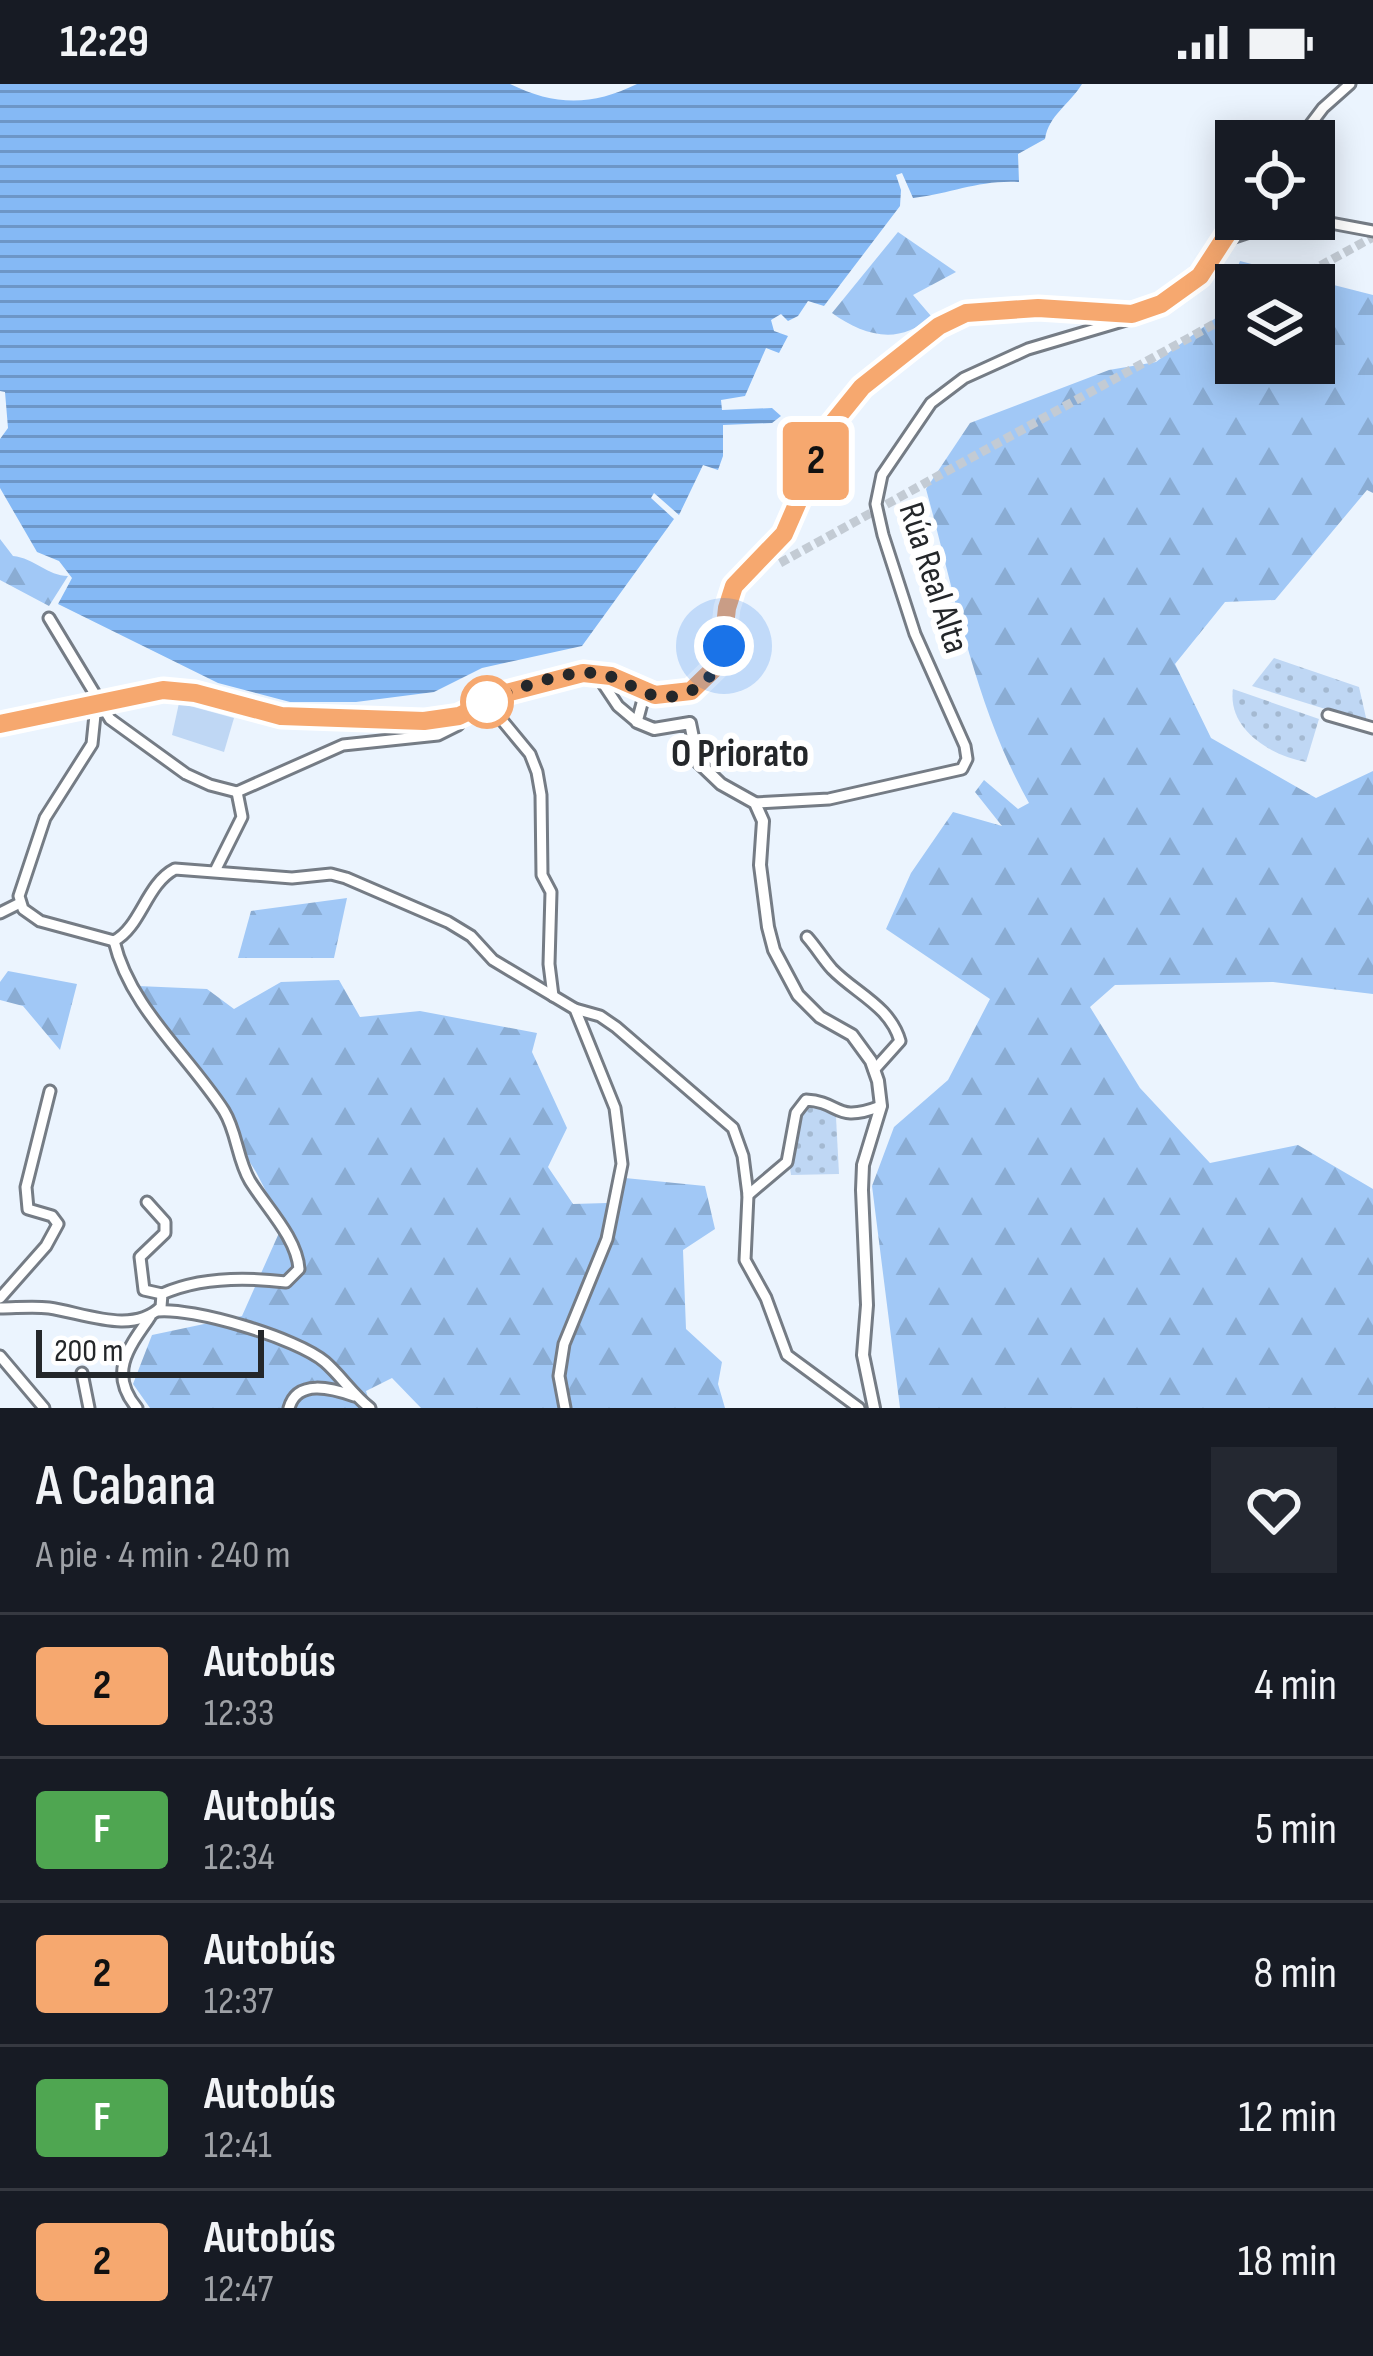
<!DOCTYPE html>
<html lang="es">
<head>
<meta charset="utf-8">
<style>
  :root { --surface:#171b24; --page:#242831; --text:#f1f3f6; --muted:#9ea1a6; --line:#363941 }
  body { margin:0; font-family:"Sofia Sans Condensed",sans-serif; background:var(--page); color:var(--text); height:100vh; display:flex; flex-direction:column; font-size:45px; white-space:nowrap }
  * { box-sizing:border-box; margin:0 }
  p { font-size:39px; color:var(--muted) }
  .icon { flex:none; width:66px; height:66px; fill:none; stroke:currentColor; stroke-width:2; stroke-linecap:round; stroke-linejoin:round }
  .map { position:relative; height:1324px; overflow:hidden }
  .drawer { display:flex; flex-direction:column; background:var(--surface); flex:1 }
  .drawer>* { flex:none }
  .badge { padding:0 24px; border-radius:9px; font-size:42px; line-height:78px }
  .buttons { position:absolute; left:1215px; top:36px; display:grid; gap:24px }
  .buttons a { display:grid; place-items:center; width:120px; height:120px; border-radius:0px; background:var(--surface); box-shadow:0 6px 30px #0003; font-size:60px }
  .scale { position:absolute; left:36px; bottom:30px; width:228px; box-sizing:border-box; padding-left:12px; border:6px solid #24272a; border-top:0; font-size:33px; line-height:42px; white-space:nowrap; color:#24272a; -webkit-text-stroke:9px #fff; paint-order:stroke }
  .you { position:absolute; width:60px; height:60px; margin:-30px; border:9px solid #fff; border-radius:50%; background:#1a73e8; box-shadow:0 0 0 18px #1a73e833 }
  .map>.badge { position:absolute; translate:-50% -50%; box-shadow:0 0 0 6px #fff }
  .round { display:grid; place-items:center; flex:none; width:126px; height:126px; border-radius:0px; background:var(--page) }
  .headline { display:flex; align-items:center; justify-content:space-between; height:204px; padding:0 36px }
  h1 { font-size:57px; font-weight:600; line-height:90px }
  ul { padding:0; list-style:none }
  li { display:flex; align-items:center; gap:36px; height:144px; padding:0 36px; border-top:3px solid var(--line) }
  li div { flex:1 }
  li b { display:block; font-size:45px }
  li em { font-style:normal }
  li .badge { min-width:132px; font-weight:700; text-align:center }
  .status { display:flex; justify-content:space-between; align-items:center; height:84px; padding:0 60px; background:var(--surface); direction:ltr }
  .status svg { height:33px; fill:currentColor }
  .map>svg:first-child { display:block }
</style>
</head>
<body>
<div class="status"><b>12:29</b><svg viewBox="0 0 49 12"><path d="M0 12V9h3v3zM5 12V6h3v6zM10 12V3h3v9zM15 12V0h3v12zM26 1h20v11H26zM47 4h2v5h-2z"/></svg></div>
<div class="map">
<svg width="1373" height="1324" viewBox="0 0 1373 1324">
  <defs>
    <pattern id="grass-dots" width="8" height="8" patternUnits="userSpaceOnUse" patternTransform="scale(3)"><rect width="8" height="8" fill="#bfd7f4"/><path d="M2 2h.1M6 6h.1" fill="none" stroke="#a4b9d1" stroke-width="1.8" stroke-linecap="round"/></pattern>
    <pattern id="forest-firs" width="22" height="20" patternUnits="userSpaceOnUse" patternTransform="scale(3)"><rect width="22" height="20" fill="#a1c8f6"/><path d="M5 1l3.5 6h-7zM16 11l3.5 6h-7z" fill="#8aacd3"/></pattern>
    <pattern id="water-rules" width="6" height="5" patternUnits="userSpaceOnUse" patternTransform="scale(3)"><rect width="6" height="5" fill="#85b9f5"/><path d="M0 2.5h6" fill="none" stroke="#6d96c7"/></pattern>
  </defs>
  <rect width="100%" height="100%" fill="#ebf4fe"/>
  <g fill="url(#grass-dots)">
    <polygon points="1274,574 1359,603 1367,638 1252,602"/>
    <path d="M 1233,605 L 1319,635 L 1306,678 C 1272,672 1227,646 1233,605 Z"/>
    <path d="M 813,1018 L 836,1033 L 839,1090 L 791,1091 C 787,1067 792,1031 813,1018 Z"/>
  </g>
  <g fill="url(#forest-firs)" fill-rule="evenodd">
    <path d="M 898,148 L 956,188 L 913,211 L 931,232 C 900,262 864,252 832,229 Z"/>
    <path d="M 1240,177 L 1373,211 L 1373,409 L 1367,406 L 1275,516 L 1225,518 L 1175,580 L 1211,654 L 1316,714 L 1373,687 L 1373,910 L 1273,898 L 1115,901 L 1090,923 L 1140,1004 L 1210,1079 L 1298,1061 L 1373,1105 L 1373,1324 L 900,1324 L 872,1102 L 894,1043 L 948,996 L 990,915 L 886,845 L 911,789 L 953,728 L 1002,742 L 975,708 L 984,696 L 1018,725 L 1029,719 C 975,623 955,510 926,405 L 970,339 L 1109,286 L 1156,278 L 1217,233 ZM 1236,201 L 1314,201 L 1314,279 L 1236,279 Z"/>
    <path d="M 0,455 L 13,472 C 34,474 48,492 68,492 L 49,522 L 0,496 Z"/>
    <polygon points="347,814 334,874 238,874 251,827"/>
    <polygon points="8,887 77,900 60,966 23,922 0,916 0,898"/>
    <polygon points="339,896 360,933 420,927 537,949 532,968 567,1044 548,1083 573,1120 607,1119 625,1094 705,1102 715,1145 683,1166 686,1245 722,1278 718,1300 725,1324 421,1324 392,1294 366,1307 371,1324 150,1324 133,1300 152,1251 242,1232 283,1140 256,1088 138,902 207,905 234,925 281,898"/>
  </g>
  <polygon fill="#bfd7f4" points="179,619 234,634 224,668 172,651"/>
  <path fill="url(#water-rules)" d="M 0,0 L 510,0 C 555,22 592,22 637,0 L 1082,0 C 1069,21 1049,31 1045,55 L 1018,70 L 1019,98 C 978,96 954,109 913,114 L 902,89 L 896,91 L 901,106 L 900,122 L 824,222 L 808,217 L 798,232 L 788,237 L 781,230 L 771,236 L 774,247 L 788,252 L 779,269 L 766,264 L 745,312 L 721,316 L 722,326 L 772,324 L 781,332 L 772,339 L 723,341 L 723,372 L 718,386 L 703,381 L 679,431 L 654,409 L 651,414 L 674,435 L 582,562 L 482,584 L 434,608 L 356,618 L 290,618 L 218,599 L 58,520 L 72,494 L 59,477 L 37,468 L 0,404 L 0,355 L 8,344 L 5,308 L 0,307 Z"/>
  <g fill="none" stroke-linecap="round" stroke-linejoin="round">
    <g stroke="#c3cbd4" stroke-width="9" stroke-dasharray="9 4.5" stroke-linecap="butt">
      <polyline points="1285,201 1373,153"/>
      <polyline points="780,479 1236,228"/>
    </g>
    <g stroke="#757c85" stroke-width="15">
      <g id="minor">
        <polyline points="1298,57 1323,24 1350,0"/>
        <polyline points="1309,135 1373,147"/>
        <polyline points="1225,156 1289,135"/>
        <polyline points="49,534 110,635 186,690 210,701 237,708 343,661 438,651 458,641 459,632"/>
        <polyline points="596,589 618,622 637,638 645,608"/>
        <polyline points="487,618 530,670 537,688 541,711 542,791 551,808 549,880 553,912"/>
        <polyline points="96,621 92,660 45,734 19,812 23,825 40,837 114,857"/>
        <polyline points="1328,631 1373,644"/>
        <polyline points="755,719 829,715 962,685 967,675 965,662 915,550 883,451 876,420 882,391 931,319 964,294 1028,265 1126,236 1181,208 1200,192 1237,135"/>
        <polyline points="215,787 242,733 237,708"/>
        <polyline points="0,829 20,819"/>
        <path d="M 807,853 C 816,863 823,875 832,885 C 855,909 890,922 900,957 L 874,986"/>
        <path d="M 114,857 C 141,843 146,800 175,785 L 292,794 L 331,790 L 346,794 L 448,838 L 471,852 L 493,876 L 575,925 L 615,1024 L 622,1080 L 607,1155 L 564,1260 L 559,1292 L 565,1324"/>
        <polyline points="575,925 600,932 616,943 733,1044 743,1072 748,1111 745,1176 766,1214 787,1271 859,1324"/>
        <path d="M 748,1111 L 787,1078 L 796,1029 L 806,1016 C 842,1018 834,1040 881,1022"/>
        <polyline points="147,1118 165,1138 165,1149 140,1173 144,1206 162,1210"/>
        <polyline points="0,1214 46,1162 58,1140 52,1132 28,1125 26,1103 50,1007"/>
        <path d="M 0,1224 C 16,1224 33,1222 49,1224 C 84,1229 132,1251 161,1223 L 162,1210 C 200,1193 245,1193 286,1198 L 299,1185 C 297,1154 266,1123 250,1097 C 237,1075 237,1048 224,1027 C 188,971 130,924 114,857"/>
        <path d="M 157,1227 C 192,1223 297,1254 325,1278 C 341,1292 353,1311 370,1324"/>
        <polyline points="0,1272 44,1324"/>
        <polyline points="82,1289 89,1324"/>
        <path d="M 137,1324 C 108,1290 128,1264 150,1233"/>
        <path d="M 289,1324 C 297,1295 331,1304 354,1312"/>
      </g>
    </g>
    <g stroke="#757c85" stroke-width="16">
      <g id="tertiary">
        <polyline points="721,578 727,524 734,502 784,450 836,334 878,289 939,242 966,229 1038,224 1132,230"/>
        <polyline points="637,638 654,645 690,639 698,678 721,700 755,719 763,737 760,781 768,843 774,866 798,911 820,933 852,951 871,977 878,997 881,1022 863,1081 862,1106 867,1221 863,1271 874,1324"/>
      </g>
    </g>
    <g stroke="#757c85" stroke-width="18">
      <polyline id="secondary" points="0,640 163,606 195,609 258,627 314,635 448,635 506,609 583,589 611,592 654,611 680,611 704,598 721,578"/>
    </g>
    <use href="#minor" stroke="#fff" stroke-width="9"/>
    <use href="#tertiary" stroke="#fff" stroke-width="10"/>
    <use href="#secondary" stroke="#d8e8fc" stroke-width="12"/>
  </g>
  <g fill="none" stroke-linecap="round" stroke-linejoin="round">
    <g stroke="#fff" stroke-width="27">
      <polyline id="line" points="0,640 163,606 195,609 281,632 424,637 459,632 506,609 583,589 611,592 655,611 691,607 721,578 727,524 734,502 784,450 832,340 862,303 939,242 966,229 1038,224 1132,230 1161,220 1200,192 1237,135"/>
    </g>
    <use href="#line" stroke="#f6a86f" stroke-width="18"/>
    <path stroke="#24272a" stroke-width="12" stroke-dasharray="0 21.6" d="M 487,618 C 517,604 561,587 595,589 C 619,591 634,607 656,612 C 689,618 719,593 724,562"/>
  </g>
  <circle fill="#fff" stroke="#f6a86f" stroke-width="6" cx="487" cy="618" r="24"/>
  <g text-anchor="middle" dominant-baseline="central" stroke-width="12" stroke-linejoin="round" paint-order="stroke">
    <g font-size="36" fill="#24272a" stroke="#fff">
      <text transform="translate(933 494) rotate(72)">Rúa Real Alta</text>
    </g>
    <g font-size="39" font-weight="bold" fill="#24272a" stroke="#fff">
      <text x="740" y="670">O Priorato</text>
    </g>
  </g>
</svg>
<div class="buttons">
<a><svg class="icon" aria-label="locate" viewBox="0 0 24 24"><circle cx="12" cy="12" r="6"/><path d="M12 2v4M12 18v4M2 12h4M18 12h4"/></svg></a>
<a><svg class="icon" aria-label="layers" viewBox="0 0 24 24"><path d="M12 4l9 5-9 5-9-5zM3 14l9 5 9-5"/></svg></a>
</div>
<div class="scale">200 m</div>
<div class="you" style="left:724px;top:562px"></div>
<b class="badge" style="left:816px;top:377px;background:#f6a86f;color:#111">2</b>
</div>
<section class="drawer">
<div class="headline"><div><h1>A Cabana</h1><p>A pie · 4 min · 240 m</p></div><a class="round"><svg class="icon" aria-label="heart" viewBox="0 0 24 24"><path d="M12 20l-8-8c-3-5 5-10 8-4 3-6 11-1 8 4z"/></svg></a></div>
<ul>
<li><span class="badge" style="background:#f6a86f;color:#111">2</span><div><b>Autobús</b><p>12:33</p></div><em>4 min</em></li>
<li><span class="badge" style="background:#4fa651;color:#fff">F</span><div><b>Autobús</b><p>12:34</p></div><em>5 min</em></li>
<li><span class="badge" style="background:#f6a86f;color:#111">2</span><div><b>Autobús</b><p>12:37</p></div><em>8 min</em></li>
<li><span class="badge" style="background:#4fa651;color:#fff">F</span><div><b>Autobús</b><p>12:41</p></div><em>12 min</em></li>
<li><span class="badge" style="background:#f6a86f;color:#111">2</span><div><b>Autobús</b><p>12:47</p></div><em>18 min</em></li>
</ul>
</section>
</body>
</html>
